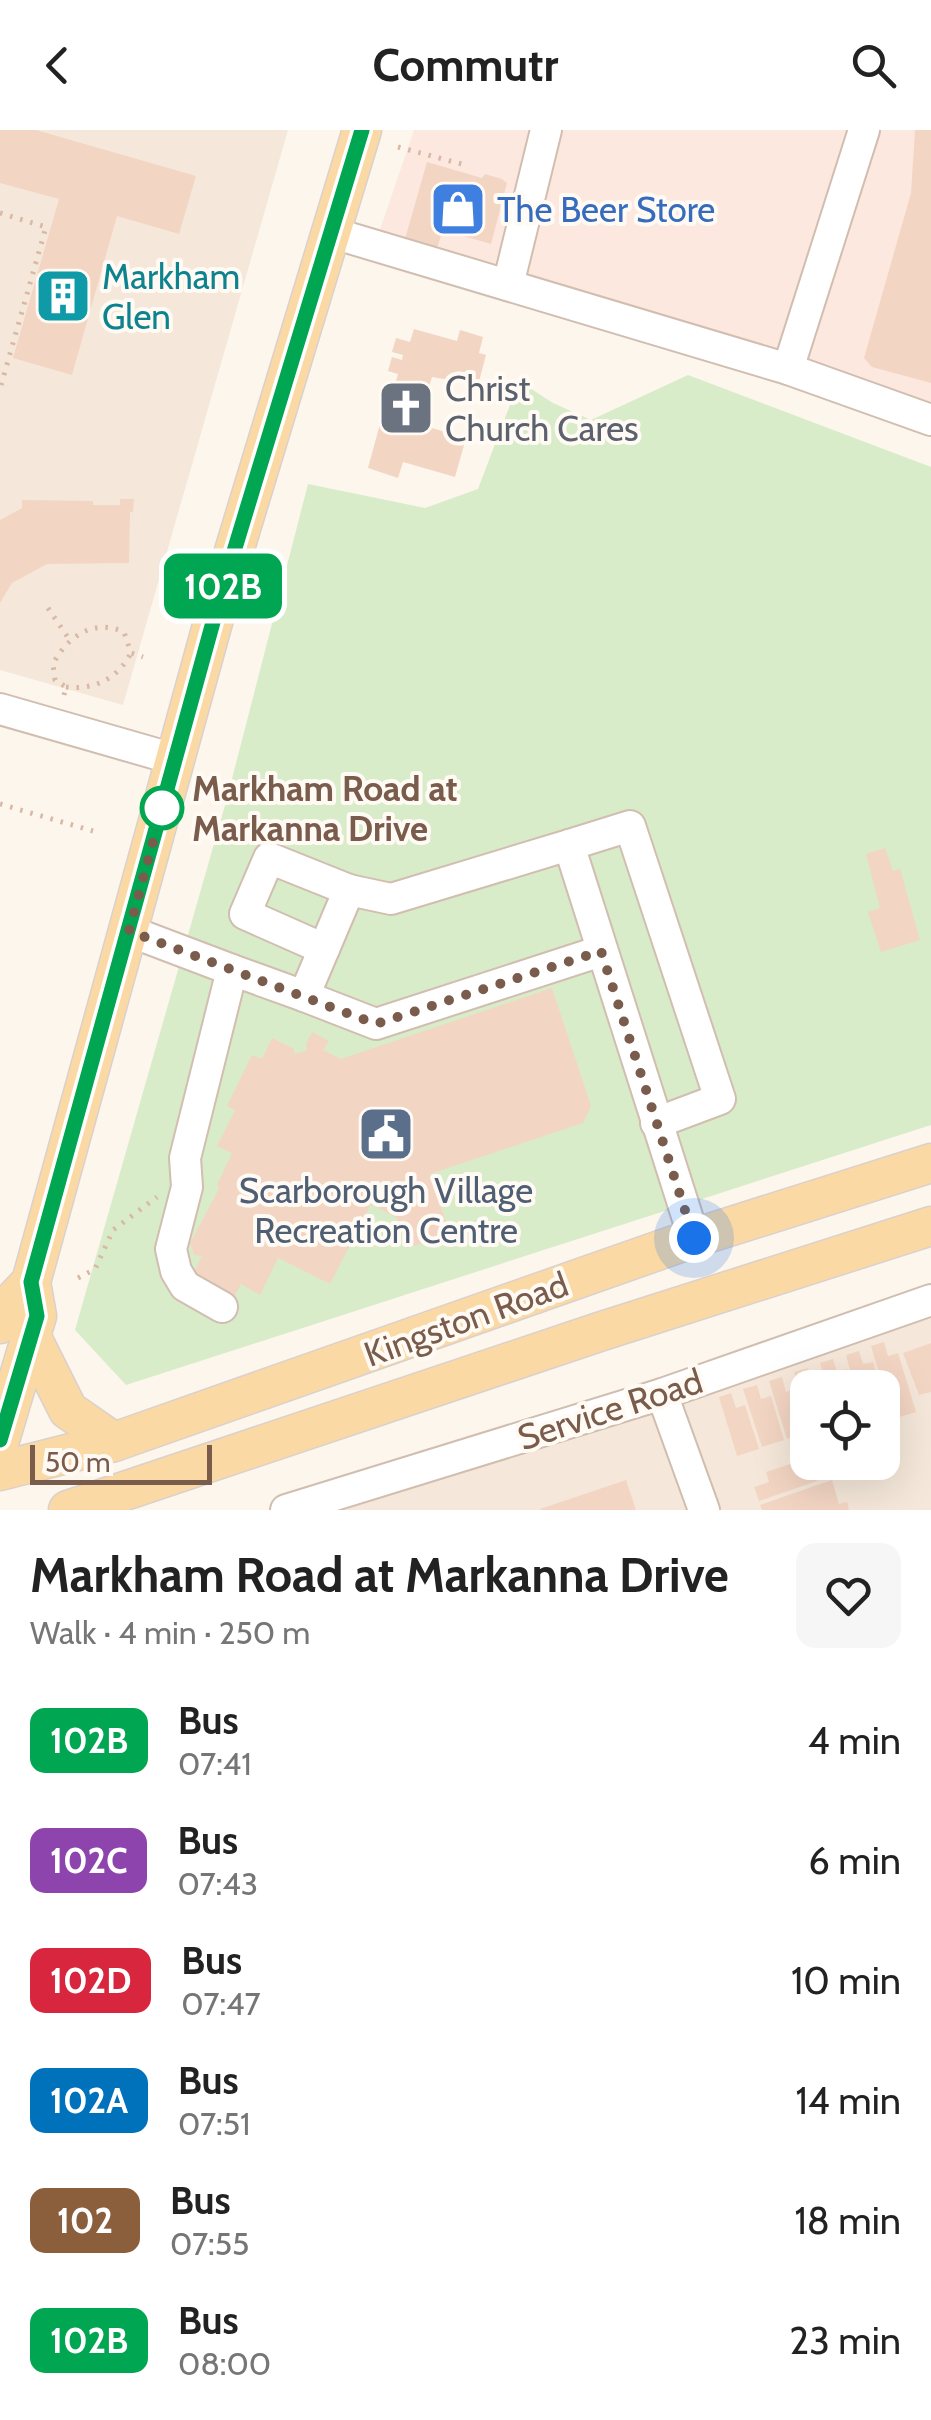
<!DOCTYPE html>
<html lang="en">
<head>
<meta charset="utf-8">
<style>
  :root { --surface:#fff; --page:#f6f6f6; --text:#222; --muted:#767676 }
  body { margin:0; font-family:Cabin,sans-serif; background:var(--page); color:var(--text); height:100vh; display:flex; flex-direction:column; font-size:38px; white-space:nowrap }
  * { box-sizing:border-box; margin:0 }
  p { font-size:32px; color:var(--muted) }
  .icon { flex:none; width:55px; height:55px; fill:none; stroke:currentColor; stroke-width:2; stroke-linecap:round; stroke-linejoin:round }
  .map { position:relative; height:1380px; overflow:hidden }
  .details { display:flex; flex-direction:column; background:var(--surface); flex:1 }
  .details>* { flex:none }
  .badge { padding:0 20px; border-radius:15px; font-size:35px; line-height:65px }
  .tools { position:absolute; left:790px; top:1240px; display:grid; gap:20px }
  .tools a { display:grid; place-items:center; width:110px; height:110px; border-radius:20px; background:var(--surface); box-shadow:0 10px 40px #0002; font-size:50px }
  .scale { position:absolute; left:30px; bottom:25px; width:182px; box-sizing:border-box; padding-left:10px; border:5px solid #7a5c4d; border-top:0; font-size:28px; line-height:35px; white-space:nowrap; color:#7a5c4d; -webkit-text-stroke:8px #fffaf3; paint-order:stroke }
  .you { position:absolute; width:50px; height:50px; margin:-25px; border:8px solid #fff; border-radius:50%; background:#1a73e8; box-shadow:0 0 0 15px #1a73e833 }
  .map>.badge { position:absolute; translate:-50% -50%; box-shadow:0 0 0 5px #fff }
  .round { display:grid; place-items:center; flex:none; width:105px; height:105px; border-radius:20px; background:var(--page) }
  .headline { display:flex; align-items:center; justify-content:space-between; height:170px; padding:0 30px }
  h1 { font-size:48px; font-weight:800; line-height:75px }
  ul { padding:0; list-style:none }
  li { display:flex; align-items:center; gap:30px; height:120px; padding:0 30px }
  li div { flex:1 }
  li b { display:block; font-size:38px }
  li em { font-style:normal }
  li .badge { min-width:110px; font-weight:700; text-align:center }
  header { display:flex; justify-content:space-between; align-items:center; height:130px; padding:0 30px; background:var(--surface); font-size:45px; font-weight:800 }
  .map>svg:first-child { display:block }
</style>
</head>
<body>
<header><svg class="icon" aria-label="back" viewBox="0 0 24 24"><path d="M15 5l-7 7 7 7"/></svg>Commutr<svg class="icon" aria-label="search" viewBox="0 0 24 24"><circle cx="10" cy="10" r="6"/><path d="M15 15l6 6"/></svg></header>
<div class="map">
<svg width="931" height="1380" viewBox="0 0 931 1380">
  <rect width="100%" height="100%" fill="#fdf6ec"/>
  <g fill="#f5e8da" fill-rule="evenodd">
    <polygon points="0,0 288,0 123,575 0,540"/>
    <path d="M 931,1182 L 931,1380 L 344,1380 ZM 808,1258 L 882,1258 L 882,1332 L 808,1332 Z"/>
  </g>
  <polygon fill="#fde8e0" points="414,0 931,0 931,288 371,126"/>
  <polygon fill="#d8ecc9" points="688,245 931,337 931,995 126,1255 75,1200 226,672 308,354 425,378 478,359 519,251 553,273 591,290"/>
  <g fill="#f3d5c3">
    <polygon points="0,0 36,0 196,46 179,104 117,86 72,245 13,228 59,69 0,53"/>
    <polygon points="915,0 931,0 931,253 872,237 864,228 911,63"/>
    <polygon points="427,32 482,48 485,44 502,49 507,53 491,114 443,100 437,118 405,109"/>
    <polygon points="414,199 457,211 460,200 483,207 479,223 486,225 478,255 432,247 418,294 466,308 455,347 403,332 398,348 368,338 383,283 386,284 390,272 387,271 391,257 394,258 398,244 388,241 392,227 402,230 403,225 392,222 396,208 410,212"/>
    <polygon points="120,369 134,369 133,382 130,382 129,433 47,434 12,453 0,473 0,390 22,378 22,370 93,371 93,375 120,375"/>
    <polygon points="885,718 893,741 900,739 920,810 881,822 868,782 880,778 866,724"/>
    <polygon points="552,858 591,976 583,993 430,1044 450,1104 407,1118 397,1088 371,1074 330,1154 278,1128 260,1165 241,1154 232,1171 190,1149 202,1126 194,1125 190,1113 219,1059 217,1055 232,1023 217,1016 235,980 227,976 252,925 262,929 272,908 293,918 295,924 307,920 306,914 312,902 329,911 323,920 341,929"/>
    <polygon points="884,1212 888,1226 898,1223 916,1282 893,1289 871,1216"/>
    <polygon points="931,1213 931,1262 919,1265 903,1223"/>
    <polygon points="859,1221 863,1234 873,1232 881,1258 855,1258 846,1225"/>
    <polygon points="833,1229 837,1242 847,1239 853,1258 827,1258 820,1233"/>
    <polygon points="808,1238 812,1252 822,1249 824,1258 808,1258 807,1284 794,1242"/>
    <polygon points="782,1247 786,1262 796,1258 808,1295 808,1303 787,1309 769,1251"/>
    <polygon points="757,1255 761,1269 771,1266 784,1310 762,1317 743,1259"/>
    <polygon points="731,1263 736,1278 745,1275 759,1319 737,1326 719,1267"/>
    <polygon points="882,1267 891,1291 882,1293"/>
    <polygon points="808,1328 817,1351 759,1371 754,1357 769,1352 766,1342"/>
    <polygon points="626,1350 636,1380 540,1380 540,1379"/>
    <polygon points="832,1350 839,1374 847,1372 849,1380 762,1380 760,1375"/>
  </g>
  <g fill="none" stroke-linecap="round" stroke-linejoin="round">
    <g stroke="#d1beb0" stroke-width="34">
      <g id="minor">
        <polyline points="333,103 788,239 931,290"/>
        <polyline points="508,155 546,0"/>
        <polyline points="788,239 864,0"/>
        <polyline points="0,579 174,629"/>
        <polyline points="569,715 630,696 720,969 656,993"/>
        <polyline points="129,801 232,840 185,1028 187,1057 171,1119 176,1141 185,1156 222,1177"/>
        <polyline points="324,819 245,784 269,728 349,760"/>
        <polyline points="232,840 304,866 349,760 391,769 569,715 694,1108"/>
        <polyline points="304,866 376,894 601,821"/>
        <polyline points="662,1264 704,1380"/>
        <polyline points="286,1380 662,1264 931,1170"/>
      </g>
    </g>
    <g stroke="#dad1cd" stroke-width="41">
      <g id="major">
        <polyline points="0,1194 6,1178 31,1152"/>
        <polyline points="31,1206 68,1280 114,1312"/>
        <polyline points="0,1310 37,1186 31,1152 218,474 362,0"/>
        <polyline points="0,1341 114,1312 694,1108 931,1033"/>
        <polyline points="68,1380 599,1202 931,1096"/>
      </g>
    </g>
    <g stroke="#d9b8a5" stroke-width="5" stroke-dasharray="2.5 8" stroke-linecap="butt">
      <polyline points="398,17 469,36"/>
      <polyline points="0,83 46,97 0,259"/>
      <polyline points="48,478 69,509"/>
      <path d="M 66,557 C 95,560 117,549 131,523"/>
      <path d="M 64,565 L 66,557 L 55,550 L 53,534 C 67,507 93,488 124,502 L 131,523 L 143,527"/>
      <polyline points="0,674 93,701"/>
      <polyline points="78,1148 95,1139 113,1100 157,1067"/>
    </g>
    <use href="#minor" stroke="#fff" stroke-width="30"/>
    <use href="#major" stroke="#fbd9a5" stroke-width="38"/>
  </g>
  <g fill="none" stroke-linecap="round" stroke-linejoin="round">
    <g stroke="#fff" stroke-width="22">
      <polyline id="line" points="0,1310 37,1186 31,1152 218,474 362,0"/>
    </g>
    <use href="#line" stroke="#00a651" stroke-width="15"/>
    <polyline stroke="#7a5c4d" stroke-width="10" stroke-dasharray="0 18" points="162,678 129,801 376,894 601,821 694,1108"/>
  </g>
  <defs>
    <g id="shop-square" transform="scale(2.875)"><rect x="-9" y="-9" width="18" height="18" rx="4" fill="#3f7fe0" stroke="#fffaf3"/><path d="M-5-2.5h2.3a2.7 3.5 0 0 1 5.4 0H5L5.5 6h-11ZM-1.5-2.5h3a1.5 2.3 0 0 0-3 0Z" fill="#fff"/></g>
    <g id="building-square" transform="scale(2.875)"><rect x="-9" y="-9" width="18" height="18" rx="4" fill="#0f9aa8" stroke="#fffaf3"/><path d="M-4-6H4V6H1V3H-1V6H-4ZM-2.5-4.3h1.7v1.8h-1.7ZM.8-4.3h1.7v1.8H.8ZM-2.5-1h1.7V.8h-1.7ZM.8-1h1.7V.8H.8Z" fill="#fff"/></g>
    <g id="church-square" transform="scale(2.875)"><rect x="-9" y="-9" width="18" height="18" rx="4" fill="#6b7280" stroke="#fffaf3"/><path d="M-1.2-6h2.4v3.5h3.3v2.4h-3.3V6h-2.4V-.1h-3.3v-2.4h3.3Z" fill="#fff"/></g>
    <g id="civic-square" transform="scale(2.875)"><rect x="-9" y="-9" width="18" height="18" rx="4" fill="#5c6f8a" stroke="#fffaf3"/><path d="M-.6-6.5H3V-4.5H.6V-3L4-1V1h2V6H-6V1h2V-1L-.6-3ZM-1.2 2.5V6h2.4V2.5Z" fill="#fff"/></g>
  </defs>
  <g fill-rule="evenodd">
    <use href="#shop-square" x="458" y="79"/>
    <use href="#building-square" x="63" y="166"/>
    <use href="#church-square" x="406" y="278"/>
    <use href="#civic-square" x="386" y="1004"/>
  </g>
  <circle fill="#fff" stroke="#00a651" stroke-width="5" cx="162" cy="678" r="20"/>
  <g text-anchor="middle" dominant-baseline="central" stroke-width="8" stroke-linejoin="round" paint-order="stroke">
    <g font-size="35" fill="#366cbe" stroke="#fffaf3" text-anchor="start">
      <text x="497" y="79">The Beer Store</text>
    </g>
    <g font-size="35" fill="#0d838f" stroke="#fffaf3" text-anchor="start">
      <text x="102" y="146">Markham<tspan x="102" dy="40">Glen</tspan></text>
    </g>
    <g font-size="35" fill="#5b616d" stroke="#fffaf3" text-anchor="start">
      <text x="445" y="258">Christ<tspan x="445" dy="40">Church Cares</tspan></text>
    </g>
    <g font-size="35" font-weight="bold" fill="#7a5c4d" stroke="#fffaf3" text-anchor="start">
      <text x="192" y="658">Markham Road at<tspan x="192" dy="40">Markanna Drive</tspan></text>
    </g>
    <g font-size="35" fill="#4e5e75" stroke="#fffaf3">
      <text x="386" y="1060">Scarborough Village<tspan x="386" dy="40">Recreation Centre</tspan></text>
    </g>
    <g font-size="35" fill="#7a5c4d" stroke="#fffaf3">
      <text transform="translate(466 1189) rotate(-20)">Kingston Road</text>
      <text transform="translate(610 1279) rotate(-18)">Service Road</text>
    </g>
  </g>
</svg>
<div class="tools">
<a><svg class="icon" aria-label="locate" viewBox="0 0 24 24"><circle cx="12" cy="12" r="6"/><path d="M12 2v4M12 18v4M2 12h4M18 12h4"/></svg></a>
</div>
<div class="scale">50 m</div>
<div class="you" style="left:694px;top:1108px"></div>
<b class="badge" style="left:223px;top:456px;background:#00a651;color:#fff">102B</b>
</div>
<section class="details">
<div class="headline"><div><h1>Markham Road at Markanna Drive</h1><p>Walk · 4 min · 250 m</p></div><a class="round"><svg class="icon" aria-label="heart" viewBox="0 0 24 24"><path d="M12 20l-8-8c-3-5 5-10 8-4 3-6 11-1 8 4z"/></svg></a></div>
<ul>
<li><span class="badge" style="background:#00a651;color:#fff">102B</span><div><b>Bus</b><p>07:41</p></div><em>4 min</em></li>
<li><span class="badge" style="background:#8e44ad;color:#fff">102C</span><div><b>Bus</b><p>07:43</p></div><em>6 min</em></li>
<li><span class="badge" style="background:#d7263d;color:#fff">102D</span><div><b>Bus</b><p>07:47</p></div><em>10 min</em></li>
<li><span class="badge" style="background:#0072bc;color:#fff">102A</span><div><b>Bus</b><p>07:51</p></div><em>14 min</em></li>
<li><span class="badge" style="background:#8b5e3c;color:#fff">102</span><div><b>Bus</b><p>07:55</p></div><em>18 min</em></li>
<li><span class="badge" style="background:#00a651;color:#fff">102B</span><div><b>Bus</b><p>08:00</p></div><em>23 min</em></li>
</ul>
</section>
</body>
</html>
